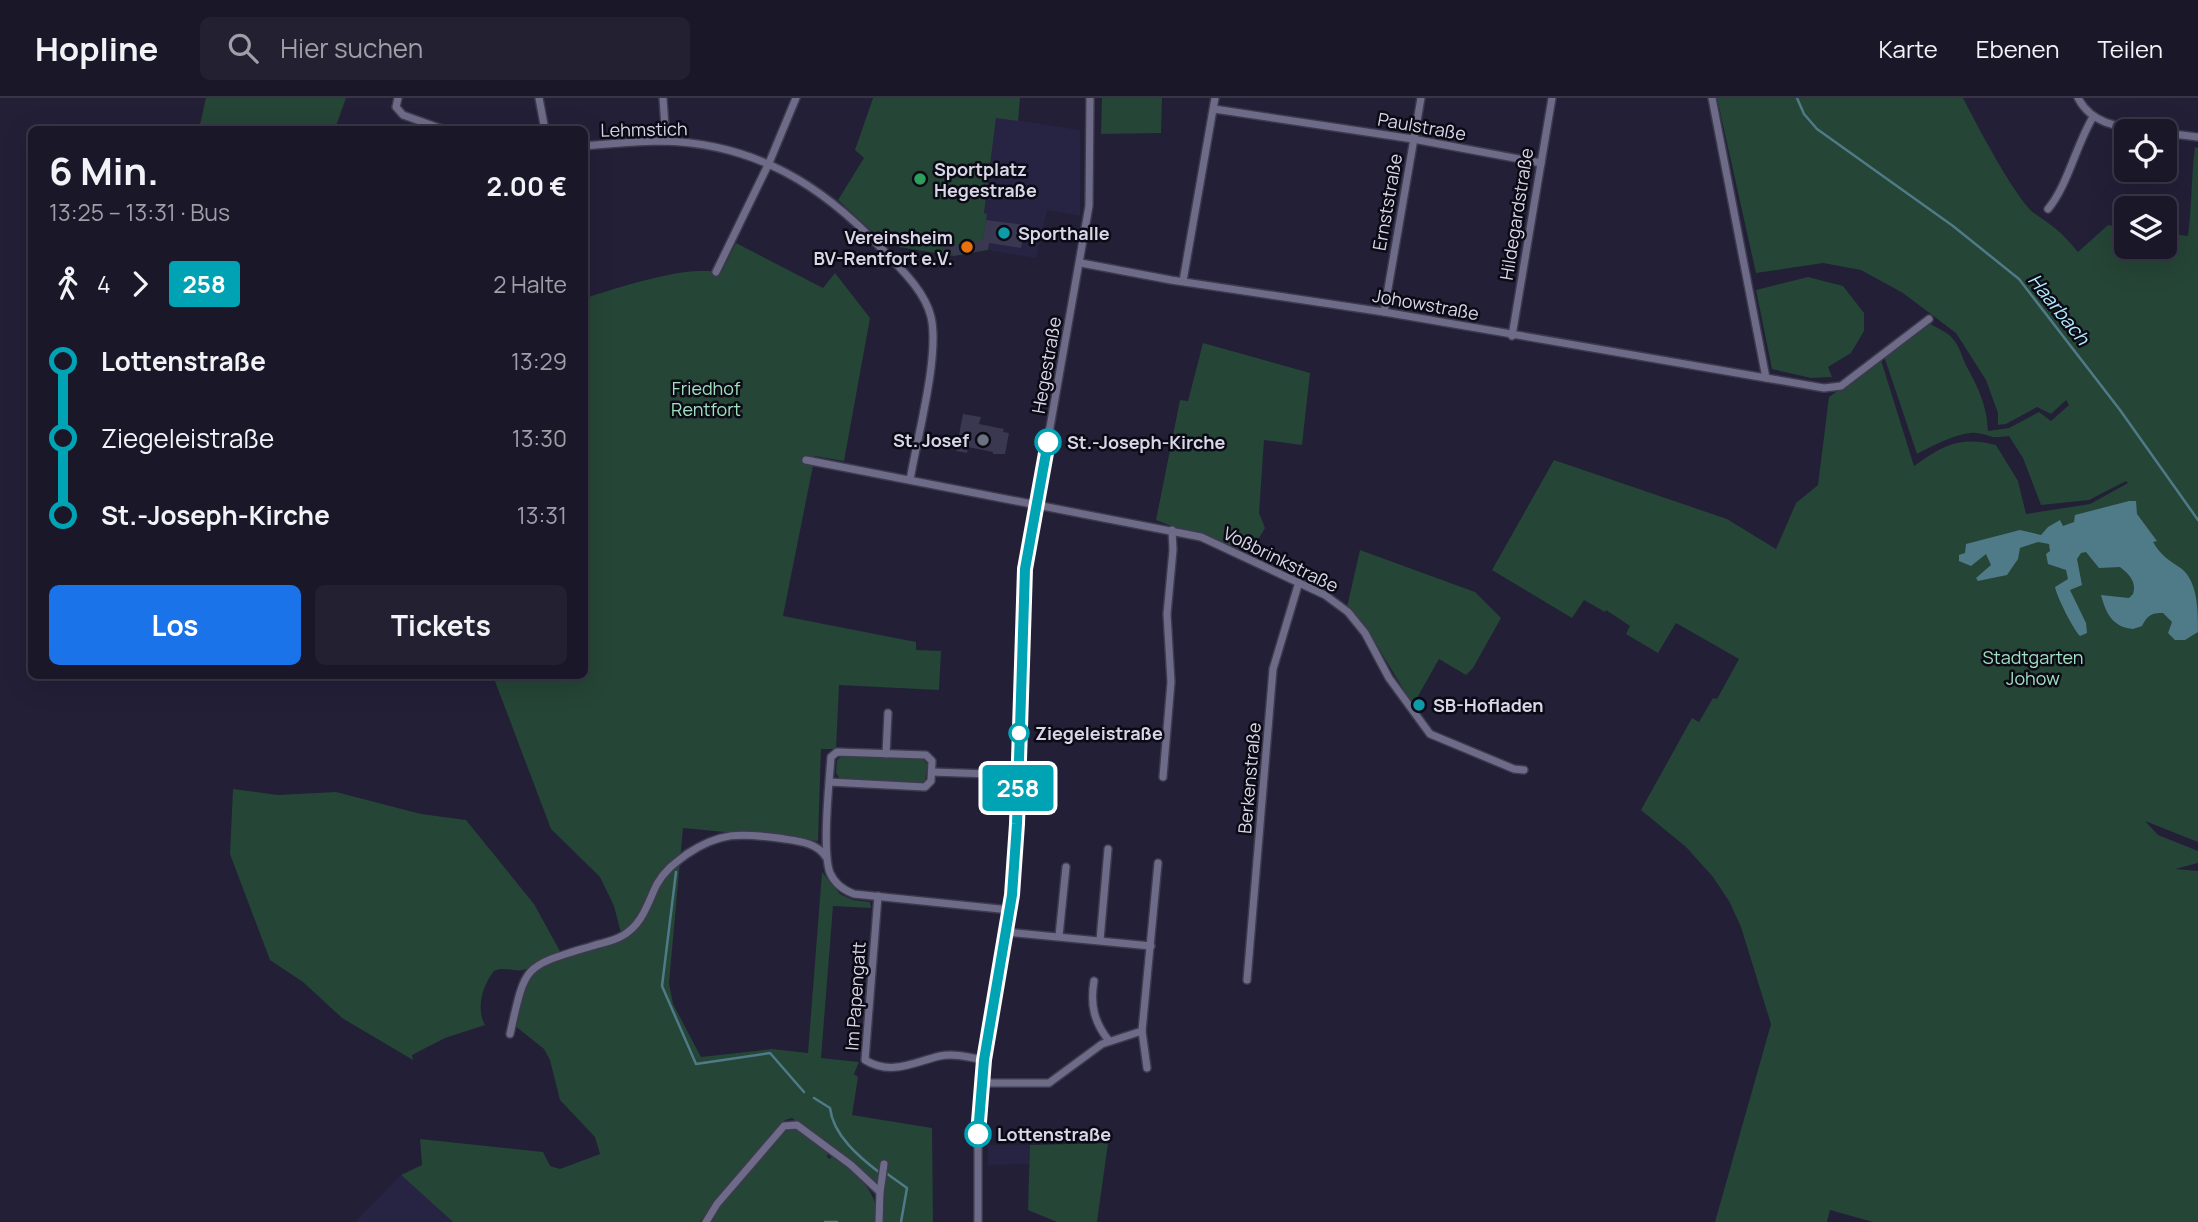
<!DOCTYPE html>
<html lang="de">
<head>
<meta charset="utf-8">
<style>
  :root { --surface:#1a1729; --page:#232031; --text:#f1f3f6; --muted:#9f9fa8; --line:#383646; --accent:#1a73e8 }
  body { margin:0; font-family:Manrope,sans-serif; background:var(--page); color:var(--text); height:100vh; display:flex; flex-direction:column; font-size:26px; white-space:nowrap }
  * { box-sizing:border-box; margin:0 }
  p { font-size:23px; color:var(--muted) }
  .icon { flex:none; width:38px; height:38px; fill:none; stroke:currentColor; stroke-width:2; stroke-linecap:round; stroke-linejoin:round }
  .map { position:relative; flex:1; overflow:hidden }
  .sheet { position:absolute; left:28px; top:28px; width:560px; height:553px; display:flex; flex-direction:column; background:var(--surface); border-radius:10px; box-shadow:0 7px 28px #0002,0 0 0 2px var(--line) }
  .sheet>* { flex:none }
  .badge { padding:0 14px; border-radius:5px; font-size:24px; line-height:46px }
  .buttons { position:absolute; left:2114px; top:21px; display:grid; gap:14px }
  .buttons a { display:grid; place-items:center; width:63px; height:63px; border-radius:10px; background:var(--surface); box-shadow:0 7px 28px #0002,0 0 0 2px var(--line); font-size:35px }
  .map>.badge { position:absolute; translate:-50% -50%; box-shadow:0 0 0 4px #fff }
  .legs { display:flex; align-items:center; gap:10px; height:77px; padding:0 21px; font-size:23px }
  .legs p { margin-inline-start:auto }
  .overview { display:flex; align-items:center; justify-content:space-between; height:119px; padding:0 21px }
  h1 { font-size:38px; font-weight:700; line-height:52px }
  .cta { display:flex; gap:14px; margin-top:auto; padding:14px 21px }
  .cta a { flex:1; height:80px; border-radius:10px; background:var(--accent); color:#fff; font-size:28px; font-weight:700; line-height:80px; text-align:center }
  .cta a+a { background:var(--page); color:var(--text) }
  ul { padding:0 21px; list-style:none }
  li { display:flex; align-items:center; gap:24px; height:77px; font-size:26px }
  li i { display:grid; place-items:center; width:10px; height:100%; margin:0 9px; background:currentColor }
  li i::after { content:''; width:18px; height:18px; margin:-9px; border:5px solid; border-radius:50%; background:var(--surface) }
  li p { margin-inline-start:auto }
  li:first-child i { background:linear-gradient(#0000 50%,currentColor 0) }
  li:last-child i { background:linear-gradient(currentColor 50%,#0000 0) }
  header { display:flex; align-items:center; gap:42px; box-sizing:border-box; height:98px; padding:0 35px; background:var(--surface); border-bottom:2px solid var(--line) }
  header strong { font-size:33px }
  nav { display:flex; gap:38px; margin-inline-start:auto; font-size:24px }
  .search { width:490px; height:63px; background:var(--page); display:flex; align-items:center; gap:18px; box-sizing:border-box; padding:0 24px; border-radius:10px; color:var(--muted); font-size:26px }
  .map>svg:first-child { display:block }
</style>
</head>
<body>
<header>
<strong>Hopline</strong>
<div class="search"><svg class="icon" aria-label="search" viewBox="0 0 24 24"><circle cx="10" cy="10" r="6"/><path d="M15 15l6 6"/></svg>Hier suchen</div>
<nav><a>Karte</a><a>Ebenen</a><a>Teilen</a></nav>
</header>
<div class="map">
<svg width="2198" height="1124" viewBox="0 0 2198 1124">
  <rect width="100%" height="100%" fill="#221f37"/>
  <g fill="#272342">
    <polygon points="996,19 1080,32 1080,118 1047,112 1036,160 988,152 989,145 983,145 986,116 984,115"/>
    <polygon points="988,1047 1030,1047 1031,1066 988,1067"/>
    <polygon points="401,1077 453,1124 355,1124"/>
  </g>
  <g fill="#254536">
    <polygon points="206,0 346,0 335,31 199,31"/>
    <polygon points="873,0 1020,0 1018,23 996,20 984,115 987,116 983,144 989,145 988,152 954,158 887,147 838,102 864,60 855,52"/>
    <polygon points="1102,0 1162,0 1161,35 1101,36"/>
    <path d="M 1717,0 L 1963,0 C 1976,25 2015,100 2034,115 C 2054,129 2062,134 2078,154 L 2108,127 L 2126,130 L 2126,149 L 2165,149 L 2165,135 L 2188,138 C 2192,108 2191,79 2195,49 L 2198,50 L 2198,744 L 2145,723 L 2158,737 L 2198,753 L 2198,765 L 2175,771 L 2198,773 L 2198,1124 L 1873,1124 L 1830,1112 L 1827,1124 L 1715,1124 L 1771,926 L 1741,829 L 1729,803 L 1713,779 L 1686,749 L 1641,712 L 1692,620 L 1699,624 L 1713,600 L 1717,601 L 1739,561 L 1676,525 L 1658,555 L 1626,536 L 1630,528 L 1606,512 L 1605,514 L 1584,502 L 1572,520 L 1492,472 L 1554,362 L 1727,421 L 1776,451 L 1796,405 L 1818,387 L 1829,299 L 1881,262 L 1914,368 C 1944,347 1959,338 1996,347 L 2018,383 L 2026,416 L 2090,406 L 2128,385 L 2126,383 L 2089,402 L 2041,407 L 2023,360 L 2009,338 C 1989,341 1992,337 1976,335 C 1960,333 1931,349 1917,356 L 1884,258 L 1930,226 C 1937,230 1948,234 1953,241 C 1961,250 1962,261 1968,271 C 1979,291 1987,309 1988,333 L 2009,330 L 2039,314 L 2051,323 L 2069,307 L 2066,302 L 2051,316 L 2037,309 L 2006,326 L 1998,327 L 1998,315 L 1986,282 L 1956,235 L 1903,195 L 1861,172 L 1823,165 L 1756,175 Z"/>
    <path d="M 736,145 L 823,190 L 835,175 L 870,220 L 844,363 L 815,358 L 783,518 L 916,544 L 916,552 L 941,553 L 939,592 L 839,587 L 836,651 L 821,651 L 818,743 L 683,730 L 669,885 L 673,906 L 701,959 L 772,951 L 808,955 L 822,774 L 840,796 L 853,802 L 870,804 L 871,810 L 833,808 L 821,960 L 859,964 L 854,976 L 858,979 L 852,1017 L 932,1030 L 933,1124 L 883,1124 L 886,1070 L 880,1086 L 877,1087 L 792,1020 L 785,1022 L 716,1101 L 700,1124 L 453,1124 L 401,1077 L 422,1067 L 420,1041 L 543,1054 L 550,1068 L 560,1071 L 600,1056 L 595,1039 L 560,1002 L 550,962 L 544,951 L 514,927 C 519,906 523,884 540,869 L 622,839 L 614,808 L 600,779 L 551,731 L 493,578 L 584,578 L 585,200 C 617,190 691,165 721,175 Z"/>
    <polygon points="1808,179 1843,188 1864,215 1864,233 1851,255 1828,269 1832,279 1811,280 1772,271 1756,192"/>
    <polygon points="1203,245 1310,275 1302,347 1264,342 1259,415 1265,430 1250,455 1245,456 1156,422 1180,302 1188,303"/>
    <polygon points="1360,452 1475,494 1501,520 1473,570 1466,577 1439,561 1413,607 1367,531 1347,509"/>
    <polygon points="842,658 923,661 928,667 925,683 919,685 840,681 836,675 837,662"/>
    <path d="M 233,691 L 278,697 L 336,694 L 421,716 L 466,722 L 534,806 L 561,855 C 550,859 531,870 523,872 C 513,874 504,868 494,873 C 482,888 476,911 485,927 L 445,940 L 412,957 L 413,962 L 342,920 L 303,884 L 270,862 L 230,756 Z"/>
    <path d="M 792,1031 L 801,1033 L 828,1054 L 827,1059 L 830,1061 L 832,1058 C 856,1077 879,1091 877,1124 L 709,1124 L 724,1102 L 782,1035 Z"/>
    <polygon points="1108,1045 1097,1124 1057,1124 1028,1112 1030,1047"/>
  </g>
  <path fill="#4f7a87" d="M 2129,403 L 2136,403 L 2137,416 L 2157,443 L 2153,444 C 2161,458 2169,462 2182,471 C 2198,485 2198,512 2198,534 L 2185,542 L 2175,542 L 2168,535 L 2172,524 L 2163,515 C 2151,515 2148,517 2142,528 L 2133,531 C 2112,529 2106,515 2101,497 L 2129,500 L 2133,496 C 2137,484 2129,476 2120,469 L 2099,470 L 2086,454 L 2081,455 L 2077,461 L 2082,487 L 2070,492 L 2086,525 L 2087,535 L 2080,538 C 2073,531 2057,499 2055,489 L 2068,481 L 2066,472 L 2048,466 L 2046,456 L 2050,453 L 2049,446 L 2038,444 L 2020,450 L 2018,461 L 2007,477 L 1978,483 L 1976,480 L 1991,467 L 1986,456 L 1971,468 L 1959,463 L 1959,457 L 1965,455 L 1966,446 L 2020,432 L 2041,437 L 2048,429 L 2060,422 L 2063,428 L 2074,424 L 2075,417 Z"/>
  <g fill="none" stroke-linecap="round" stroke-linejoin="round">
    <g stroke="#4f7a87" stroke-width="2.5">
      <polyline points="1797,0 1804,16 1817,31 1953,128 2019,181 2120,312 2198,422"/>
      <polyline points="676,774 662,888 696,966 770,955 804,994"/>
      <path d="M 814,1000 L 830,1010 C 833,1037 859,1059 880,1075"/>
      <polyline points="886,1075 907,1090 901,1124"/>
      <polyline points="825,1124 837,1124"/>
    </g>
  </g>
  <g fill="#3a3751">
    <polygon points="986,122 1025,127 1021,150 989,145 988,151 958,157 944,155 945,145 957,147 983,142"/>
    <polygon points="963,316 981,319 979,326 1004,331 1003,334 1009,335 1005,356 993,356 993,354 968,349 967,355 956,353"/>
  </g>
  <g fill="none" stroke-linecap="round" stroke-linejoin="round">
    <g stroke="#3d3a4e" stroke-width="10">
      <g id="minor">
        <polyline points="398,0 396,9 403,17 445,32"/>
        <polyline points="539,0 545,32"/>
        <polyline points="663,0 666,43"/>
        <path d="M 2078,0 C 2093,29 2124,29 2153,33"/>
        <polyline points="1214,11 1413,41 1541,65"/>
        <polyline points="2165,35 2198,39"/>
        <path d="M 584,48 C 611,46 638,43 664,43 C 755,46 821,86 882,151 C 900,170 925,193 931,219 C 940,257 917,340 910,382"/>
        <path d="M 2048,111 C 2068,87 2076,47 2093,19"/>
        <polyline points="1081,165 1171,182 1384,214 1766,280 1712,0"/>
        <polyline points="716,174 769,65 796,0"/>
        <polyline points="1183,183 1215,0"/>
        <polyline points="1384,214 1421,0"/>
        <polyline points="1512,238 1552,0"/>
        <polyline points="1766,280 1824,290 1841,288 1929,221"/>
        <polyline points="806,362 1201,439 1325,497 1348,514 1365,535 1389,580 1430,636 1514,671 1524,672"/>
        <polyline points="886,656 888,615"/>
        <polyline points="932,674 1018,677"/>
        <polyline points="1163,679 1171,584 1167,516 1173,452 1172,432"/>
        <path d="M 829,684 L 925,689 L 931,683 L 932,663 L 926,657 L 837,654 L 831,659 C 829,686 822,753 830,775 C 835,786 843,792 854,796 L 1010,812"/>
        <path d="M 878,798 L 865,962 C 891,978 914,964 940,958 C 954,955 969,959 984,962"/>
        <polyline points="1006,834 1151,848"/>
        <polyline points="1059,838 1066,769"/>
        <polyline points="1100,842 1108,751"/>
        <polyline points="1247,882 1273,571 1299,484"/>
        <path d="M 1094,883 C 1090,907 1094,924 1109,943"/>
        <polyline points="1142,933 1147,970"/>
        <path d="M 510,936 C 526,865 523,869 592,848 C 601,845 614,843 622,838 C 643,826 647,806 657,786 C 665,772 675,765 687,756 C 720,734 740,735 778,740 C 795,743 816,743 826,759"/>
        <polyline points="982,985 1049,985 1102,946 1142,933 1158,765"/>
        <polyline points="880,1094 884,1066"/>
        <polyline points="706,1124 717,1106 784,1028 797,1027 851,1067 880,1094 879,1124"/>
        <polyline points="978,1124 978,1034 984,962 1012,797 1016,733 1025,471 1089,108 1090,0"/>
      </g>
    </g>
    <use href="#minor" stroke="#6e6b89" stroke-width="7"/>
  </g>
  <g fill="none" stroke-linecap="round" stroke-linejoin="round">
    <g stroke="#fff" stroke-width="16">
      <polyline id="line-1" points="978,1036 984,962 1012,797 1017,726 1025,471 1048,344"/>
    </g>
    <use href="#line-1" stroke="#00a3b4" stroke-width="10"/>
  </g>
  <circle fill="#2e9e5b" stroke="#0c0a15" stroke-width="2.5" cx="920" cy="81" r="7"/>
  <g fill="#0f9aa8" stroke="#0c0a15" stroke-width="2.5">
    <circle cx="1004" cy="135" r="7"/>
    <circle cx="1419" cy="607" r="7"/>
  </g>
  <circle fill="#e8710a" stroke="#0c0a15" stroke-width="2.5" cx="967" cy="149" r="7"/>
  <circle fill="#6b7280" stroke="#0c0a15" stroke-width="2.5" cx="983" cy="342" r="7"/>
  <g fill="#fff" stroke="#00a3b4" stroke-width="3.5">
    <circle cx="1048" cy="344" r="12"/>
    <circle cx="1019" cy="635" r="9"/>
    <circle cx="978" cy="1036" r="12"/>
  </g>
  <g text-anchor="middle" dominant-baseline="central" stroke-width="5" stroke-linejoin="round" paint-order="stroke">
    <g font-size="18" fill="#d8d7e8" stroke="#0c0a15">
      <text transform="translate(1422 28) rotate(10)">Paulstraße</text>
      <text transform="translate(644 31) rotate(-1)">Lehmstich</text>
      <text transform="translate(1387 104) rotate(-80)">Ernststraße</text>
      <text transform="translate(1516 116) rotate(-81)">Hildegardstraße</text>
      <text transform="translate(1426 206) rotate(10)">Johowstraße</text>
      <text transform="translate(1046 267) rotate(-80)">Hegestraße</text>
      <text transform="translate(1281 461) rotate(26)">Voßbrinkstraße</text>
      <text transform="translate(1249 680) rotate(-85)">Berkenstraße</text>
      <text transform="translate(855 898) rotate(-86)">Im Papengatt</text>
    </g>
    <g font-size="18" font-weight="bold" fill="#d8d7e8" stroke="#0c0a15" text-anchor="start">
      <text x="934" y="71">Sportplatz<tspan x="934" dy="21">Hegestraße</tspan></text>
      <text x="1018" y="135">Sporthalle</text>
      <text x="953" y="139" text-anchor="end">Vereinsheim<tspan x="953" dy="21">BV-Rentfort e.V.</tspan></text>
      <text x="969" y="342" text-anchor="end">St. Josef</text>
      <text x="1433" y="607">SB-Hofladen</text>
    </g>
    <g font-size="18" fill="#9fe1bf" stroke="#0c0a15">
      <text x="706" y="290">Friedhof<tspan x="706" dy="21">Rentfort</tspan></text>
      <text x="2033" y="559">Stadtgarten<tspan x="2033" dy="21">Johow</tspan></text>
    </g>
    <g font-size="18" font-weight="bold" fill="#d8d7e8" stroke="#0c0a15" text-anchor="start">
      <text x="1067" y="344">St.-Joseph-Kirche</text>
      <text x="1035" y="635">Ziegeleistraße</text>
      <text x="997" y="1036">Lottenstraße</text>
    </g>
    <g font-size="19" font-style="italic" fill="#b1ecfe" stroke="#0c0a15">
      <text transform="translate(2059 211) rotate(51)">Haarbach</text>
    </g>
  </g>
</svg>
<div class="buttons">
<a><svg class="icon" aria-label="locate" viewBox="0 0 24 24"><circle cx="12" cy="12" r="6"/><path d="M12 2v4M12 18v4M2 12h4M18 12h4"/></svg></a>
<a><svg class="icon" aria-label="layers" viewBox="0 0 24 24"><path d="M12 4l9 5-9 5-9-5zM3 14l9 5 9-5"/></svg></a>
</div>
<b class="badge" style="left:1018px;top:690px;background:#00a3b4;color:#fff">258</b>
<section class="sheet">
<div class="overview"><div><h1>6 Min.</h1><p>13:25 – 13:31 · Bus</p></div><b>2.00 €</b></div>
<div class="legs"><svg class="icon" aria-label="walk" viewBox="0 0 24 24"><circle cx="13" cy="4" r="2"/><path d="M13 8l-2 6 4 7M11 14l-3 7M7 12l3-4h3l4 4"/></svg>4<svg class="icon" aria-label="forward" viewBox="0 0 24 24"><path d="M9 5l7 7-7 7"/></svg><b class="badge" style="background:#00a3b4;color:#fff">258</b><p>2 Halte</p></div>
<ul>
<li><i style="color:#00a3b4"></i><b>Lottenstraße</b><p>13:29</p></li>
<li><i style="color:#00a3b4"></i><span>Ziegeleistraße</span><p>13:30</p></li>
<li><i style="color:#00a3b4"></i><b>St.-Joseph-Kirche</b><p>13:31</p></li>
</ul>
<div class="cta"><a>Los</a><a>Tickets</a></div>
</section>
</div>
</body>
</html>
